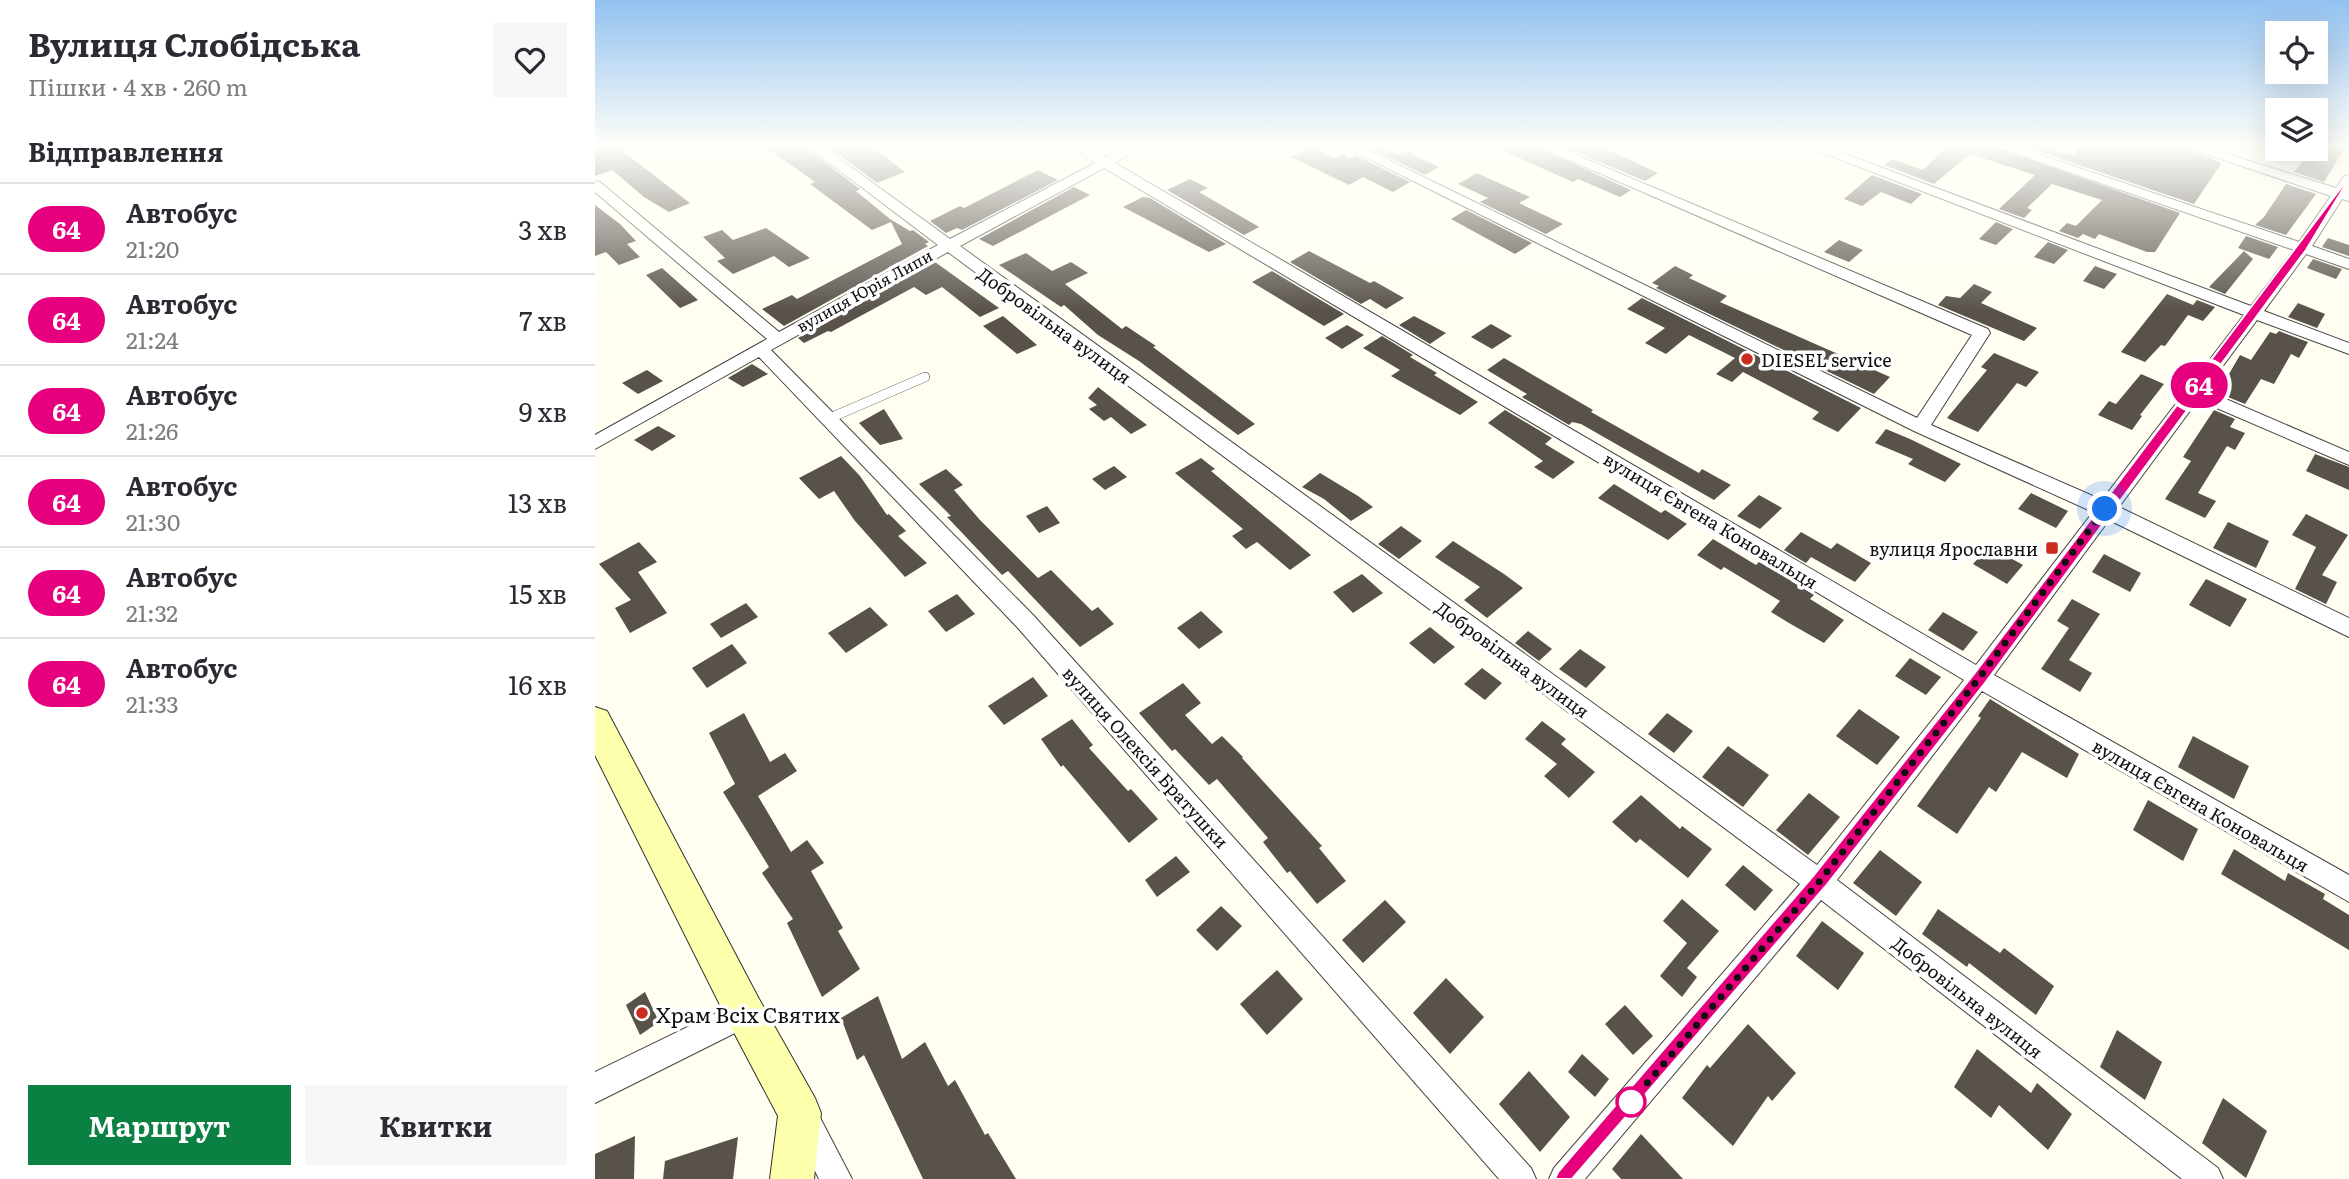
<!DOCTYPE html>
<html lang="uk">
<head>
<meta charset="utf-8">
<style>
  :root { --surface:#fff; --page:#f7f7f7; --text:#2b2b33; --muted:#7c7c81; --line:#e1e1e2; --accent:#0b8043 }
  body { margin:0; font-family:Literata,serif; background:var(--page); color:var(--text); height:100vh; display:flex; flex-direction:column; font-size:26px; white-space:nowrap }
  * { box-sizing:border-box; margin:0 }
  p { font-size:23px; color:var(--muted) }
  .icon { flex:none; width:38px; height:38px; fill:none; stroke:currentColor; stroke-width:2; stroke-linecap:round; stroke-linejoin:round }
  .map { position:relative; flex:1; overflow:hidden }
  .panel { display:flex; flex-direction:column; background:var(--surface); width:595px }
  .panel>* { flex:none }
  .badge { padding:0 14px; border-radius:23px; font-size:24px; line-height:46px }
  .controls { position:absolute; left:1670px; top:21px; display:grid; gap:14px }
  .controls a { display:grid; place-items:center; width:63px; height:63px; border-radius:0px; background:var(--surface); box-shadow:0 7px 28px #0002; font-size:35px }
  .you { position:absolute; width:35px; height:35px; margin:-18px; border:5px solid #fff; border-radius:50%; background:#1a73e8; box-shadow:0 0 0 10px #1a73e833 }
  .map>.badge { position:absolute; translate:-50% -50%; box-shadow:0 0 0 4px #fff }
  h2 { padding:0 28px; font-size:26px; line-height:63px }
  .round { display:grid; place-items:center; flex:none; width:74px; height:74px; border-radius:0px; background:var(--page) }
  .summary { display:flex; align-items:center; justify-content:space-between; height:119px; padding:0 28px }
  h1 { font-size:33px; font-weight:700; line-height:52px }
  .cta { display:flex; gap:14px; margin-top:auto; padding:14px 28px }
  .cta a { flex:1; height:80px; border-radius:0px; background:var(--accent); color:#fff; font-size:28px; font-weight:700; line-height:80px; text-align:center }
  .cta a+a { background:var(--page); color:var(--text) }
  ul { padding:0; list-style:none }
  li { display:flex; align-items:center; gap:21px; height:91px; padding:0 28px; border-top:2px solid var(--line) }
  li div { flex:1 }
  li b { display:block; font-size:26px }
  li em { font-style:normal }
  li .badge { min-width:77px; font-weight:700; text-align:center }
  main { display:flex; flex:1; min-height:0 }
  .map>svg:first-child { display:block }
</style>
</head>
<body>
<main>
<section class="panel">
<div class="summary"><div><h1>Вулиця Слобідська</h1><p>Пішки · 4 хв · 260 m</p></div><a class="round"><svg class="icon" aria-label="heart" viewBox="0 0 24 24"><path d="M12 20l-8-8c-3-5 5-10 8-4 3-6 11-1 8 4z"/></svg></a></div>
<h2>Відправлення</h2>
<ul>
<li><span class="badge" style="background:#e6007e;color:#fff">64</span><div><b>Автобус</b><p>21:20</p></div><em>3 хв</em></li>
<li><span class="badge" style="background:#e6007e;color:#fff">64</span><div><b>Автобус</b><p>21:24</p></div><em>7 хв</em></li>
<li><span class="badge" style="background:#e6007e;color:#fff">64</span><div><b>Автобус</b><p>21:26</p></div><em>9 хв</em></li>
<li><span class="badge" style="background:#e6007e;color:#fff">64</span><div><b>Автобус</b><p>21:30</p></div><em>13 хв</em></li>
<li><span class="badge" style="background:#e6007e;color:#fff">64</span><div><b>Автобус</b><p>21:32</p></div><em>15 хв</em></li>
<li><span class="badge" style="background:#e6007e;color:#fff">64</span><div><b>Автобус</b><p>21:33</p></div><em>16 хв</em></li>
</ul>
<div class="cta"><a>Маршрут</a><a>Квитки</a></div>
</section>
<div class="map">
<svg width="1754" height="1179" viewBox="0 0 1754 1179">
  <rect width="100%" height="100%" fill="#fffef1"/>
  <g fill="#58524a">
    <polygon points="0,146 21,146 95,203 74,212 49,197 17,170 0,176"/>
    <polygon points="169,146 209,146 265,189 261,191 295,219 315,231 318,230 334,242 330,244 333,246 189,326 167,309 197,295 202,299 307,244 296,222 277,230 215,184 220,182"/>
    <polygon points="232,146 276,146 310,172 282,183"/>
    <polygon points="777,146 785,146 803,155 811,151 844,167 830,175 774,148"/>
    <polygon points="897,146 940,146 1036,190 1025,197 983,179 978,182"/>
    <polygon points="967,146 1006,146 1063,173 1050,181"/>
    <polygon points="1353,146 1397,146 1585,213 1560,252 1552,252 1504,234 1500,239 1488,234 1483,238 1464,231 1472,223 1481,226 1507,200 1457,184 1432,208 1437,210 1429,218 1404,209 1440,175 1375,154 1339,184 1289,165 1297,159 1328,170"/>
    <polygon points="1428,146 1448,146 1480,156 1481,146 1585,146 1625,162 1626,164 1599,204"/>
    <polygon points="1720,146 1751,146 1729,182 1699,172"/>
    <polygon points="716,147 739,158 748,154 754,158 760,155 815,182 798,192 768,177 754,185 696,157"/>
    <polygon points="443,170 463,180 367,230 362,228 351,233 335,221 365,206 369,208"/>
    <polygon points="882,173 935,197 924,203 968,224 951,234 885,202 893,198 863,184"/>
    <polygon points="1277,175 1327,194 1316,204 1286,192 1267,206 1249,199"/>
    <polygon points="595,179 613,188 604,192 664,227 649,235 572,190"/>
    <polygon points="1691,184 1721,194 1691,235 1660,225 1669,217"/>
    <polygon points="479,187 495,195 398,246 384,239"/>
    <polygon points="548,197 555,198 631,244 614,252 528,207"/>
    <polygon points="0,205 25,224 41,241 32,244 45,257 24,265 11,252 0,256"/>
    <polygon points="871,210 937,243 920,254 856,219"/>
    <polygon points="1401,222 1418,229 1401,245 1384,239"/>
    <polygon points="171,228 215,258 194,267 179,256 138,274 122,261 130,258 108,237 127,230 138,240"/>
    <polygon points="1651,236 1683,247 1674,259 1643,248"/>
    <polygon points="1733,238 1754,245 1754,256 1727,247"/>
    <polygon points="1244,240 1268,250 1254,262 1229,252"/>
    <polygon points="1453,242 1473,250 1459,264 1439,257"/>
    <polygon points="714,251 775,283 779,281 809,298 791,309 775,299 766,304 695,262"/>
    <polygon points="1649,251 1658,259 1630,294 1614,287"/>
    <polygon points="431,253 457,271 476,262 493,273 470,284 527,329 531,326 561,346 558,347 660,424 643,435 544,361 503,335 469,305 466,307 404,265"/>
    <polygon points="1718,259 1747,269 1741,279 1712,268"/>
    <polygon points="340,262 404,308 385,317 347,287 331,295 319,287 236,332 233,331 209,343 203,338"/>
    <polygon points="1080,266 1098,275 1094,278 1132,296 1125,302 1295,377 1279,394 1061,288 1064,286 1057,283"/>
    <polygon points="1500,266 1522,274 1509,289 1488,281"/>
    <polygon points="67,268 103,300 85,308 51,275"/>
    <polygon points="677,271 749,314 729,326 657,282"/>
    <polygon points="1379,284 1397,292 1386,303 1442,328 1429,341 1343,305 1351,296 1365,298"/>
    <polygon points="1572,294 1598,305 1602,300 1620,307 1608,321 1593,315 1570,346 1566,345 1550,362 1526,352"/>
    <polygon points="1047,298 1266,408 1243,432 1217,419 1224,412 1148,372 1137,382 1121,374 1140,358 1094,335 1071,354 1050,343 1070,328 1032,309"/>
    <polygon points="1703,303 1730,314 1722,328 1693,317"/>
    <polygon points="408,316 442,345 422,354 388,326"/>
    <polygon points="819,316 851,333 835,344 804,325"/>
    <polygon points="896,324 917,336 897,349 876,337"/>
    <polygon points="752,325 769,335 747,349 730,338"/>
    <polygon points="1684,331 1713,342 1704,358 1696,354 1679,384 1666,379 1650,404 1623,393 1645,355 1656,360 1675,332 1681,334"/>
    <polygon points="787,336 818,355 815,357 842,373 839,375 883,402 865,415 796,376 805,370 768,348"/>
    <polygon points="1399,353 1444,372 1431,387 1422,383 1383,432 1352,418 1392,370 1386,367"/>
    <polygon points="909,358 998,410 996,412 1104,473 1107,469 1136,485 1119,500 986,424 977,422 974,425 927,397 932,394 892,370"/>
    <polygon points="157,364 173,374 148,387 133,378"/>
    <polygon points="52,370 68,381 43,394 27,383"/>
    <polygon points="1546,374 1569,384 1545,415 1547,416 1537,430 1503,415 1514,401 1521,404"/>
    <polygon points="503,387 531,409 552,425 536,434 516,417 509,421 494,409 502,405 493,398"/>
    <polygon points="289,409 308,439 285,445 264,423"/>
    <polygon points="910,410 957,438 950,444 980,462 958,479 939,467 948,461 893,423"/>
    <polygon points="1619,410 1640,419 1635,427 1650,433 1640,450 1632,446 1603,493 1621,501 1610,518 1570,499 1596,461 1588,457"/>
    <polygon points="63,426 81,436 57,451 39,440"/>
    <polygon points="1291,429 1315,439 1366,464 1350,482 1313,464 1318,459 1280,443"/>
    <polygon points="1720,454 1754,467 1754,490 1711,471"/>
    <polygon points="246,456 265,476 292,515 294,514 311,531 303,536 332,563 310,577 260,521 239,491 224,499 204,478"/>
    <polygon points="606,458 620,469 616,471 716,555 695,570 662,542 651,549 637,536 648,529 580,473"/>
    <polygon points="519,466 532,477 510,490 497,479"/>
    <polygon points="351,469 368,485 359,490 385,520 443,578 456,570 497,611 503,607 519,624 485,647 413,571 407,575 352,517 356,516 324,484"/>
    <polygon points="725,473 763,496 778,507 756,521 729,499 707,487"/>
    <polygon points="1019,484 1066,513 1070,510 1092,524 1073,540 1003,498"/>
    <polygon points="1436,493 1473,511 1461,528 1423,509"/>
    <polygon points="1164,495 1187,508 1165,529 1142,516"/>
    <polygon points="452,506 465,523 444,533 431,516"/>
    <polygon points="1711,514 1753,535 1727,575 1742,582 1731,604 1700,589 1721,547 1697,535"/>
    <polygon points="1633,522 1674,541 1661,568 1618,548"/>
    <polygon points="806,526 827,541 804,559 783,544"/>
    <polygon points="1206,532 1236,549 1242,543 1276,563 1260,582 1216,557 1211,563 1189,550"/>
    <polygon points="1118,539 1161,565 1164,562 1195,580 1219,595 1215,599 1249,620 1229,643 1194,623 1176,612 1185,601 1129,567 1126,570 1102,555"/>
    <polygon points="858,541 909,574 928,588 892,618 869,600 885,587 840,557"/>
    <polygon points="44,542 62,562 43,572 72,613 35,633 20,608 36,600 4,564"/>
    <polygon points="1394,546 1428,565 1412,584 1378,564"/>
    <polygon points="1509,554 1546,573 1535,592 1497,572"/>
    <polygon points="767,574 788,593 758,613 738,592"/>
    <polygon points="1611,579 1652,599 1635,627 1594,605"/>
    <polygon points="362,594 380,614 351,632 333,611"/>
    <polygon points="1477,599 1505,614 1474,660 1497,673 1485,692 1446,669 1474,628 1462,621"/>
    <polygon points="151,603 163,617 126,638 115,624"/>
    <polygon points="275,607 293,625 251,653 233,633"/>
    <polygon points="606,611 628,632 604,649 582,628"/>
    <polygon points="1348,612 1383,632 1368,651 1333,630"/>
    <polygon points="835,627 860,647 839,664 814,643"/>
    <polygon points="933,631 957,649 944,661 920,643"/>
    <polygon points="137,644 152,663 112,688 97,668"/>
    <polygon points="985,649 1011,667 991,688 964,669"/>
    <polygon points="1315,658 1346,677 1331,695 1300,676"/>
    <polygon points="887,668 907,683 890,700 869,684"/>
    <polygon points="438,677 453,696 409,725 393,706"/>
    <polygon points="588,683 606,703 590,715 617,744 627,736 648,757 647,758 727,846 724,848 751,881 722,904 695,871 692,873 668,842 673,838 622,779 614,785 580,749 577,751 544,713"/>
    <polygon points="1395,699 1484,754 1472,778 1427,752 1401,792 1394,787 1362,834 1322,806 1386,718 1383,716"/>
    <polygon points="1264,709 1305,737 1282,765 1241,736"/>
    <polygon points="149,713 175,762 190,753 202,771 163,796 196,852 212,840 229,863 216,871 248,928 243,931 265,969 227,997 192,923 198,919 167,873 174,867 128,792 140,784 114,733"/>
    <polygon points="1072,713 1098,731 1079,753 1053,734"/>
    <polygon points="477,719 498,745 494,748 533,791 536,789 563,819 534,843 468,765 466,767 446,739"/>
    <polygon points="947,721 971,739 966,744 1000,772 974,798 949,776 962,764 930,739"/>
    <polygon points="1598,736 1654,766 1639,799 1583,767"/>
    <polygon points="1133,746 1174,775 1148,807 1107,777"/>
    <polygon points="1214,793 1245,817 1213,855 1181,830"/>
    <polygon points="1046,795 1085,829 1087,826 1117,849 1093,878 1045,839 1041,843 1017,822"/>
    <polygon points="1553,800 1603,829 1588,861 1538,830"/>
    <polygon points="1639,849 1690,881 1693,873 1730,894 1728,899 1754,915 1754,950 1626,874"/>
    <polygon points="1285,850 1327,882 1301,916 1258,883"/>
    <polygon points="581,856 595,872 562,897 550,880"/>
    <polygon points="1148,865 1178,890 1160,911 1130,885"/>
    <polygon points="1087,899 1124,931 1092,968 1102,977 1087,997 1065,976 1092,943 1068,921"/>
    <polygon points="790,900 811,922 768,963 747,940"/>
    <polygon points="626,906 647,926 622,951 601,930"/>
    <polygon points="1343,909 1405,953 1409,948 1459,986 1441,1015 1374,963 1372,967 1327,934"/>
    <polygon points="1227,921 1269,953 1243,990 1201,956"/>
    <polygon points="682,970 708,999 672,1035 645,1004"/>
    <polygon points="851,978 889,1017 855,1054 818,1013"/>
    <polygon points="50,992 64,1022 45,1035 31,1005"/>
    <polygon points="283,996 307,1059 330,1042 353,1086 360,1080 390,1135 393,1133 421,1179 328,1179 269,1055 262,1060 246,1018"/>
    <polygon points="1030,1005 1058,1036 1038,1055 1010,1024"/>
    <polygon points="1153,1024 1201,1073 1177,1101 1173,1096 1138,1146 1087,1098 1112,1065 1115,1068"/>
    <polygon points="1522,1030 1567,1062 1550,1100 1505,1067"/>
    <polygon points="1382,1049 1436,1093 1442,1083 1477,1114 1453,1150 1404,1105 1396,1118 1359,1087"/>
    <polygon points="987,1054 1014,1079 1000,1097 973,1072"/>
    <polygon points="934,1071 975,1117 945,1152 904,1104"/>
    <polygon points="1628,1098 1672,1131 1651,1178 1607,1143"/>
    <polygon points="1046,1134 1088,1179 1026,1179 1017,1169"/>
    <polygon points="40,1136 39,1179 0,1179 0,1154"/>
    <polygon points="143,1137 138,1179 68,1179 70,1161"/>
  </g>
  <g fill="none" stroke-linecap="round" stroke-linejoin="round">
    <g stroke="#424242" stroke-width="10">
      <polyline id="service" points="235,418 330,377"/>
    </g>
    <g stroke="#424242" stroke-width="2">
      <g id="minor">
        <path d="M 212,146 L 227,146 L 355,239 L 500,163 L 475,146 L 491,146 L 510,157 L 532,146 L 548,146 L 520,163 L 1381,665 L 1498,512 L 1319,431 L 748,146 L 765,146 L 1322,418 L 1377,335 L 942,146 L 960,146 L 1393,329 L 1395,333 L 1336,425 L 1507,500 L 1649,315 L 1210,146 L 1229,146 L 1656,306 L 1699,250 L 1399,146 L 1419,146 L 1704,242 L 1736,196 L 1587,146 L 1607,146 L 1741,188 L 1749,176 L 1754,175 L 1754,201 L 1747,199 L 1717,246 L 1754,259 L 1754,269 L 1711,254 L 1669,311 L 1754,343 L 1754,354 L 1662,320 L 1610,390 L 1754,452 L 1754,465 L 1603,400 L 1524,507 L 1754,618 L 1754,637 L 1514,520 L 1399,675 L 1754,875 L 1754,902 L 1387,691 L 1242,880 L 1623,1168 L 1628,1179 L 1587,1179 L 1226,900 L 990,1179 L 954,1179 L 959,1168 L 1205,884 L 353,252 L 176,350 L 439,616 L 936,1168 L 941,1179 L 904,1179 L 423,628 L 164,357 L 0,449 L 0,435 L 172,339 L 0,192 L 0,181 L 5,182 L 184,332 L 343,245 ZM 509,168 L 1369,680 L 1222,865 L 365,246 Z"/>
        <polygon points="150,999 160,1003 164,1013 160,1023 0,1103 0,1072"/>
        <polygon points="209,1104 220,1108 257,1179 224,1179 194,1119 198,1108"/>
      </g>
    </g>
    <g stroke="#313131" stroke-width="2">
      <polygon id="secondary" points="0,707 12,711 164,999 220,1098 226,1113 219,1179 175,1179 183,1116 136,1027 0,755"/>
    </g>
    <use href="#service" stroke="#fff" stroke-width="9"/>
    <use href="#minor" fill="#fff" fill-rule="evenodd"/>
    <use href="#secondary" fill="#fcffac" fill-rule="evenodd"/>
  </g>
  <linearGradient id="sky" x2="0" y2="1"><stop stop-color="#92c1f0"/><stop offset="0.47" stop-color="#fffff9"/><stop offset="1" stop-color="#fffff9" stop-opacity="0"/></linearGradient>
  <rect width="1754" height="311" fill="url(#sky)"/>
  <polygon fill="#e6007e" stroke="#fff" stroke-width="2" points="1754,177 1754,179 1711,250 1390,683 1230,887 977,1179 960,1179 963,1172 1218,876 1379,674"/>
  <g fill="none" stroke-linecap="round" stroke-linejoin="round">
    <polyline stroke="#0f0f0f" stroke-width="7" stroke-dasharray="0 12.6" points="1036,1102 1224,882 1384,678 1510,509"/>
  </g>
  <g fill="#cb2c1b" stroke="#fff" stroke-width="2.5">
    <circle cx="1152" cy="359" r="7"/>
    <rect x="1450" y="541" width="14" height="14" rx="3.5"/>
    <circle cx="47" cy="1013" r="7"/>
  </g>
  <circle fill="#fff" stroke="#e6007e" stroke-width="3.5" cx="1036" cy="1102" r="14"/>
  <g text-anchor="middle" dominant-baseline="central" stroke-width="7" stroke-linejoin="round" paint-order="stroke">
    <g font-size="16" fill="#0f0f0f" stroke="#fff">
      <text transform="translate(269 290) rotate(-29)">вулиця Юрія Липи</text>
    </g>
    <g font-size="18" fill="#0f0f0f" stroke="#fff">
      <text transform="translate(460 325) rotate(36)">Добровільна вулиця</text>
      <text transform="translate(1116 520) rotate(31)">вулиця Євгена Коновальця</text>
      <text transform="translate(918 659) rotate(36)">Добровільна вулиця</text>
      <text transform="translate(551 757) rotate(48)">вулиця Олексія Братушки</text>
      <text transform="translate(1606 805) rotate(30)">вулиця Євгена Коновальця</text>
      <text transform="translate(1373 997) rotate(38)">Добровільна вулиця</text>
    </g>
    <g font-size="18" fill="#0f0f0f" stroke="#fff" text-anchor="start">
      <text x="1166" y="359">DIESEL service</text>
      <text x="1443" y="548" text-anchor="end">вулиця Ярославни</text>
    </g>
    <g font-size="21" fill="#0f0f0f" stroke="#fff" text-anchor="start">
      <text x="61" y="1013">Храм Всіх Святих</text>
    </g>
  </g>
</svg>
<div class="controls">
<a><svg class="icon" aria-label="locate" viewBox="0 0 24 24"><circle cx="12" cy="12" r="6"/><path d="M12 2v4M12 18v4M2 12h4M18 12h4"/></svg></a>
<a><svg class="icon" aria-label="layers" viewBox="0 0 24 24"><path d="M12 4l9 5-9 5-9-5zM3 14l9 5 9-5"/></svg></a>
</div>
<div class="you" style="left:1510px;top:509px"></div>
<b class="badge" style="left:1604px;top:385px;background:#e6007e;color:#fff">64</b>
</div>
</main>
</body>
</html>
